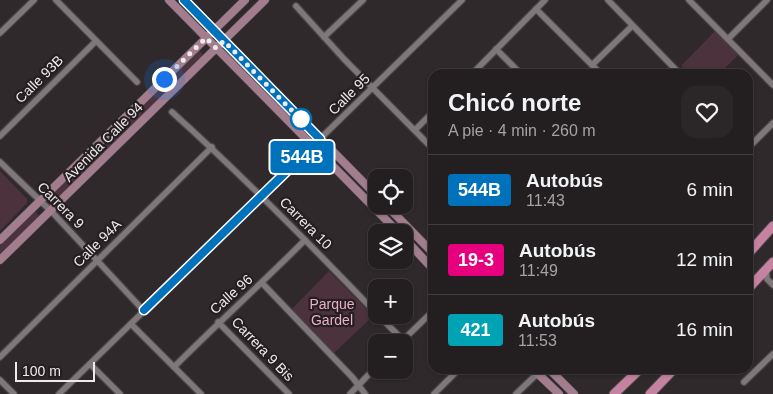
<!DOCTYPE html>
<html lang="es">
<head>
<meta charset="utf-8">
<style>
  :root { --surface:#231f20; --page:#2b2729; --text:#f1f3f6; --muted:#a3a2a5; --line:#403d3e }
  body { margin:0; font-family:Helvetica,sans-serif; background:var(--page); color:var(--text); height:100vh; display:flex; flex-direction:column; font-size:19px; white-space:nowrap }
  * { box-sizing:border-box; margin:0 }
  p { font-size:16px; color:var(--muted) }
  .icon { flex:none; width:28px; height:28px; fill:none; stroke:currentColor; stroke-width:2; stroke-linecap:round; stroke-linejoin:round }
  .map { position:relative; flex:1; overflow:hidden }
  .drawer { position:absolute; left:428px; top:69px; width:325px; height:305px; display:flex; flex-direction:column; background:var(--surface); border-radius:15px; box-shadow:0 1px 4px #0004,0 0 0 1px var(--line) }
  .drawer>* { flex:none }
  .badge { padding:0 10px; border-radius:4px; font-size:18px; line-height:32px }
  .tools { position:absolute; left:368px; top:169px; display:grid; gap:10px }
  .tools a { display:grid; place-items:center; width:45px; height:45px; border-radius:10px; background:var(--surface); box-shadow:0 1px 4px #0004,0 0 0 1px var(--line); font-size:25px }
  .scale { position:absolute; left:15px; bottom:12px; width:80px; box-sizing:border-box; padding-left:5px; border:2px solid #efebec; border-top:0; font-size:14px; line-height:18px; white-space:nowrap; color:#efebec; -webkit-text-stroke:4px #251f21; paint-order:stroke }
  .you { position:absolute; width:25px; height:25px; margin:-12px; border:4px solid #fff; border-radius:50%; background:#1a73e8; box-shadow:0 0 0 8px #1a73e833 }
  .map>.badge { position:absolute; translate:-50% -50%; box-shadow:0 0 0 2px #fff }
  .round { display:grid; place-items:center; flex:none; width:52px; height:52px; border-radius:15px; background:var(--page) }
  .summary { display:flex; align-items:center; justify-content:space-between; height:85px; padding:0 20px }
  h1 { font-size:24px; font-weight:600; line-height:38px }
  ul { padding:0; list-style:none }
  li { display:flex; align-items:center; gap:15px; height:70px; padding:0 20px; border-top:1px solid var(--line) }
  li div { flex:1 }
  li b { display:block; font-size:19px }
  li em { font-style:normal }
  li .badge { min-width:55px; font-weight:700; text-align:center }
  .map>svg:first-child { display:block }
</style>
</head>
<body>
<div class="map">
<svg width="773" height="394" viewBox="0 0 773 394">
  <rect width="100%" height="100%" fill="#2f292b"/>
  <g fill="#4c323d">
    <polygon points="715,31 739,54 719,74 688,74 681,66"/>
    <polygon points="199,50 205,56 53,204 47,198"/>
    <polygon points="232,51 313,134 309,137 228,55"/>
    <polygon points="0,171 27,199 27,203 0,231"/>
    <polygon points="35,211 40,217 0,256 0,246"/>
    <polygon points="329,271 373,316 334,353 292,309"/>
  </g>
  <g fill="none" stroke-linecap="round" stroke-linejoin="round">
    <g stroke="#4b4548" stroke-width="8">
      <g id="minor">
        <polyline points="56,0 137,82"/>
        <polyline points="608,0 680,74"/>
        <polyline points="689,0 773,85"/>
        <polyline points="296,6 344,59 432,148"/>
        <polyline points="536,9 601,74"/>
        <polyline points="0,33 34,0"/>
        <polyline points="324,37 363,0"/>
        <polyline points="728,39 767,0"/>
        <polyline points="496,49 521,74"/>
        <polyline points="592,65 632,26"/>
        <polyline points="472,74 545,0"/>
        <path d="M 172,112 C 243,176 310,244 376,313"/>
        <polyline points="415,130 432,113"/>
        <polyline points="0,136 96,41"/>
        <polyline points="748,148 773,123"/>
        <polyline points="0,162 53,213 144,311"/>
        <polyline points="766,269 767,279 773,285"/>
        <polyline points="262,283 353,378 365,394"/>
        <polyline points="378,315 403,340"/>
        <polyline points="218,322 289,394"/>
        <polyline points="131,324 201,394"/>
        <polyline points="401,342 432,312"/>
        <polyline points="0,357 212,147"/>
        <polyline points="90,364 120,394"/>
        <path d="M 174,367 C 217,324 262,283 305,240"/>
        <polyline points="0,380 14,394"/>
        <polyline points="744,382 773,354"/>
        <polyline points="59,394 462,0"/>
        <polyline points="350,394 376,367"/>
        <polyline points="434,394 459,369"/>
        <polyline points="516,394 538,373"/>
      </g>
    </g>
    <g stroke="#4b4548" stroke-width="9">
      <g id="secondary">
        <polyline points="169,0 398,232"/>
        <polyline points="184,0 376,195"/>
        <polyline points="386,205 432,252"/>
        <polyline points="404,238 432,268"/>
        <polyline points="0,240 245,0"/>
        <polyline points="0,260 265,0"/>
        <polyline points="533,369 559,394"/>
        <polyline points="549,369 574,394"/>
      </g>
    </g>
    <g stroke="#4b4548" stroke-width="11">
      <g id="primary">
        <polyline points="748,254 773,226"/>
        <polyline points="748,289 773,262"/>
        <polyline points="614,394 640,369"/>
        <polyline points="650,394 674,369"/>
      </g>
    </g>
    <use href="#minor" stroke="#7f787b" stroke-width="5.5"/>
    <use href="#secondary" stroke="#a27d8e" stroke-width="8"/>
    <use href="#primary" stroke="#c582a1" stroke-width="9"/>
  </g>
  <g fill="none" stroke-linecap="round" stroke-linejoin="round">
    <g stroke="#fff" stroke-width="11">
      <polyline id="line" points="144,310 320,139 184,0"/>
    </g>
    <use href="#line" stroke="#0072bc" stroke-width="8"/>
    <polyline stroke="#efebec" stroke-width="5" stroke-dasharray="0 9" points="164,79 206,38 216,48 224,41 306,125 301,119"/>
  </g>
  <circle fill="#fff" stroke="#0072bc" stroke-width="2.5" cx="301" cy="119" r="10"/>
  <g text-anchor="middle" dominant-baseline="central" stroke-width="4.5" stroke-linejoin="round" paint-order="stroke">
    <g font-size="14" fill="#efebec" stroke="#251f21">
      <text transform="translate(39 79) rotate(-45)">Calle 93B</text>
      <text transform="translate(349 94) rotate(-45)">Calle 95</text>
      <text transform="translate(103 142) rotate(-45)">Avenida Calle 94</text>
      <text transform="translate(61 205) rotate(45)">Carrera 9</text>
      <text transform="translate(306 223) rotate(45)">Carrera 10</text>
      <text transform="translate(97 243) rotate(-45)">Calle 94A</text>
      <text transform="translate(231 294) rotate(-42)">Calle 96</text>
      <text transform="translate(263 349) rotate(46)">Carrera 9 Bis</text>
    </g>
    <g font-size="14" fill="#eab0c9" stroke="#251f21">
      <text x="332" y="304">Parque<tspan x="332" dy="16">Gardel</tspan></text>
    </g>
  </g>
</svg>
<div class="tools">
<a><svg class="icon" aria-label="locate" viewBox="0 0 24 24"><circle cx="12" cy="12" r="6"/><path d="M12 2v4M12 18v4M2 12h4M18 12h4"/></svg></a>
<a><svg class="icon" aria-label="layers" viewBox="0 0 24 24"><path d="M12 4l9 5-9 5-9-5zM3 14l9 5 9-5"/></svg></a>
<a>+</a>
<a>−</a>
</div>
<div class="scale">100 m</div>
<div class="you" style="left:164px;top:79px"></div>
<b class="badge" style="left:302px;top:157px;background:#0072bc;color:#fff">544B</b>
<section class="drawer">
<div class="summary"><div><h1>Chicó norte</h1><p>A pie · 4 min · 260 m</p></div><a class="round"><svg class="icon" aria-label="heart" viewBox="0 0 24 24"><path d="M12 20l-8-8c-3-5 5-10 8-4 3-6 11-1 8 4z"/></svg></a></div>
<ul>
<li><span class="badge" style="background:#0072bc;color:#fff">544B</span><div><b>Autobús</b><p>11:43</p></div><em>6 min</em></li>
<li><span class="badge" style="background:#e6007e;color:#fff">19-3</span><div><b>Autobús</b><p>11:49</p></div><em>12 min</em></li>
<li><span class="badge" style="background:#00a3b4;color:#fff">421</span><div><b>Autobús</b><p>11:53</p></div><em>16 min</em></li>
</ul>
</section>
</div>
</body>
</html>
